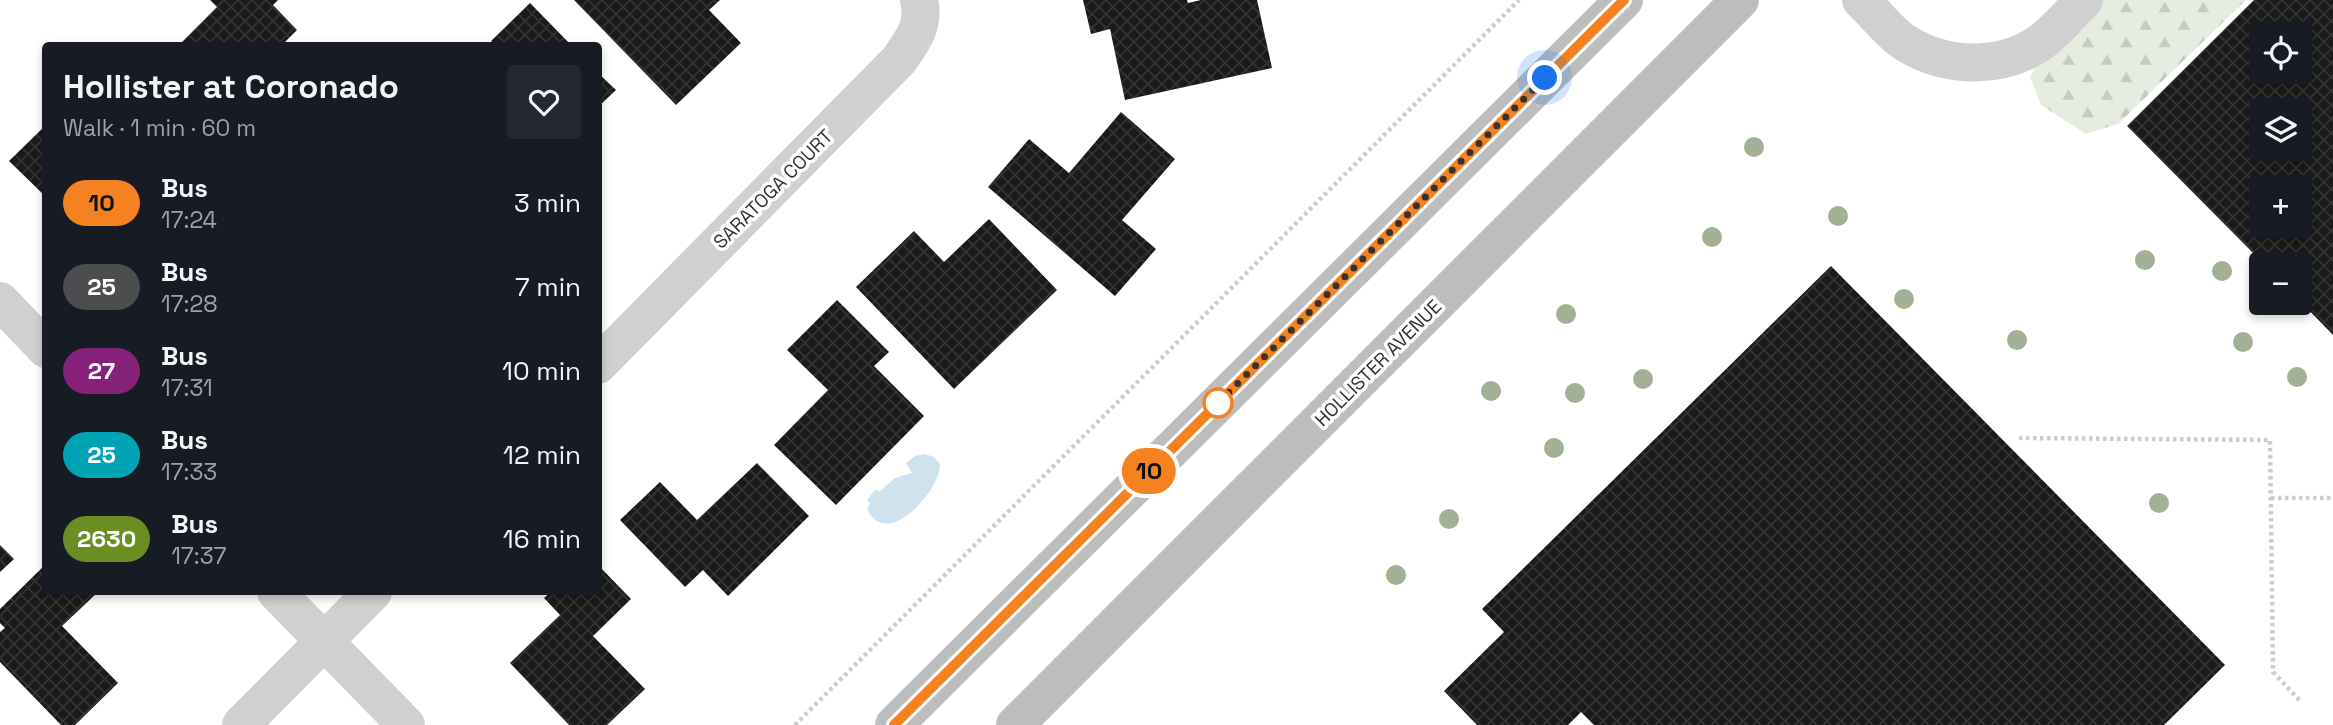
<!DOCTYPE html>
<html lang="en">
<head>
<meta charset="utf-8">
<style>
  :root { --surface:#171b24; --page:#242831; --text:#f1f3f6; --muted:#9ea1a6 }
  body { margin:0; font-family:"Space Grotesk",sans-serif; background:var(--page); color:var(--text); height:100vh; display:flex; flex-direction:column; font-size:26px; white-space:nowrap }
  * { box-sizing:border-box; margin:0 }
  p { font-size:23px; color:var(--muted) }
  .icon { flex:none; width:38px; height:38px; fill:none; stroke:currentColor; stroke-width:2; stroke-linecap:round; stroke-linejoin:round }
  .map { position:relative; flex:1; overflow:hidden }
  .panel { position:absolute; left:42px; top:42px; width:560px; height:553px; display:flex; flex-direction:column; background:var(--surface); border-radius:7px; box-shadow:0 4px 10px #0003 }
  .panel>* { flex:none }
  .badge { padding:0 14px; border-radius:23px; font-size:24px; line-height:46px }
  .buttons { position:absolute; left:2249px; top:21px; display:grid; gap:14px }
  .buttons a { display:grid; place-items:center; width:63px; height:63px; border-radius:7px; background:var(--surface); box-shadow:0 4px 10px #0003; font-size:35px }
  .you { position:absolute; width:35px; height:35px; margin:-18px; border:5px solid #fff; border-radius:50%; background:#1a73e8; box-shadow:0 0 0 10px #1a73e833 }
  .map>.badge { position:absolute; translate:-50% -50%; box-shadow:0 0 0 4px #fff }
  .round { display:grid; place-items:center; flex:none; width:74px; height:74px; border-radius:7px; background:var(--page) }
  .overview { display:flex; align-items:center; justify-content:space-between; height:119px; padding:0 21px }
  h1 { font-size:33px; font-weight:700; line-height:52px }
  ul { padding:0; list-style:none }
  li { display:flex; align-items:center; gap:21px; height:84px; padding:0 21px }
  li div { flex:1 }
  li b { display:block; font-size:26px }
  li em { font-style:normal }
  li .badge { min-width:77px; font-weight:700; text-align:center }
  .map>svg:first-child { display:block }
</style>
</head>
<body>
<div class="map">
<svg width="2333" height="725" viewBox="0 0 2333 725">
  <defs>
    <pattern id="forest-firs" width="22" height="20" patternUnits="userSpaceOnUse" patternTransform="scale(1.75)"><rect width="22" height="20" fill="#e6ecdf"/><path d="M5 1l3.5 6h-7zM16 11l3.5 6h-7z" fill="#c6cbc0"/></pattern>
    <pattern id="building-cross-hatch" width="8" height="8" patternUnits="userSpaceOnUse" patternTransform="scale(1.75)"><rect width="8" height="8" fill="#1a1a1a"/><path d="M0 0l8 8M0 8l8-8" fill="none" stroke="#333"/></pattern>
  </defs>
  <rect width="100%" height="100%" fill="#fff"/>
  <polygon fill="url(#forest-firs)" points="2086,0 2246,0 2118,124 2086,134 2041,105 2030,77 2047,46"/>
  <path fill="#cfe2ee" d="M 925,454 L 934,457 L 940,464 C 940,492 886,551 867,509 L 870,504 L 867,500 L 875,490 L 880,491 L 895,478 L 912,473 L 906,463 L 915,456 Z"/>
  <g fill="url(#building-cross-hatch)" fill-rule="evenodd">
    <polygon points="210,0 278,0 273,5 297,30 281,46 178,46 217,7"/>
    <polygon points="574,0 720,0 709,10 741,43 676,105"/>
    <polygon points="1083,0 1187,0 1188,3 1201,0 1257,0 1272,68 1125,100 1110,29 1091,34"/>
    <path d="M 2254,0 L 2333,0 L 2333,335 L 2300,301 L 2300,264 L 2264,264 L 2127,126 ZM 2261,33 L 2300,33 L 2300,72 L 2261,72 ZM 2261,110 L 2300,110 L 2300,149 L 2261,149 ZM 2261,187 L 2300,187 L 2300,226 L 2261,226 Z"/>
    <polygon points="530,3 572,46 496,46 491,41"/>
    <polygon points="598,73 616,90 598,107"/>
    <polygon points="1121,112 1175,159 1122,220 1156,249 1115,296 988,187 1029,139 1069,173"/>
    <polygon points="46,125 46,197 9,161"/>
    <polygon points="989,219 1057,290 954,389 856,287 914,231 944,262"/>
    <polygon points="1831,266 2225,665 2164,725 1594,725 1581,712 1568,725 1477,725 1444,691 1504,632 1482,609"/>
    <polygon points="837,300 889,352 874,366 924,416 836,505 774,445 828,390 787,350"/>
    <polygon points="757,463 809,516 728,596 703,570 685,587 620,520 660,482 697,520"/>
    <polygon points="0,545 14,559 0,572"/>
    <polygon points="46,564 46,592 98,592 62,626 118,683 75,725 61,725 0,662 0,632 5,628 0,623 0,609"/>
    <polygon points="598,565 631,599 593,636 645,689 607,725 569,725 510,663 560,615 544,598 551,592 598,592"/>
  </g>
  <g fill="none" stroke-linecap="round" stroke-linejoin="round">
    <g stroke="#cdcdcd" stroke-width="4.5" stroke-dasharray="3.5 3.5" stroke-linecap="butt">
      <polyline points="2019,438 2270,440 2273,672 2301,702"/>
      <polyline points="2271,498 2333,498"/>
      <polyline points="795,725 1519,0"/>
    </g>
    <g stroke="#d0d0d0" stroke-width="38">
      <path d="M 1861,0 C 1875,13 1888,31 1904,42 C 1946,69 2006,71 2046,38 C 2059,27 2071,13 2084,0"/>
      <polyline points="0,301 46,349"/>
      <path d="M 598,365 L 899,60 C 913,40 925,25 919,0"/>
      <polyline points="276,592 406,725"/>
      <polyline points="241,725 373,592"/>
    </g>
    <g stroke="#bdbdbd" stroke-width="38">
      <polyline points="894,725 1624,0"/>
      <polyline points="1015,725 1740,0"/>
    </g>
  </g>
  <g fill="#a2b095">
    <circle cx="1754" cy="147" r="10"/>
    <circle cx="1838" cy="216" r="10"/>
    <circle cx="1712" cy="237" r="10"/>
    <circle cx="2145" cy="260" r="10"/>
    <circle cx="2222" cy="271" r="10"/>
    <circle cx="1904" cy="299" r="10"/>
    <circle cx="1566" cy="314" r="10"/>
    <circle cx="2017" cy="340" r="10"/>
    <circle cx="2243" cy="342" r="10"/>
    <circle cx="2297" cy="377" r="10"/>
    <circle cx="1643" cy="379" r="10"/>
    <circle cx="1491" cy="391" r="10"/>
    <circle cx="1575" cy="393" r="10"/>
    <circle cx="1554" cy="448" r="10"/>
    <circle cx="2159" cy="503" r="10"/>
    <circle cx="1449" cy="519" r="10"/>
    <circle cx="1396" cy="575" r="10"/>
  </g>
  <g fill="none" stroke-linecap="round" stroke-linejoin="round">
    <g stroke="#fff" stroke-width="16">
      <polyline id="line" points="894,725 1624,0"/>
    </g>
    <use href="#line" stroke="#f58220" stroke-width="10"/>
    <polyline stroke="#333" stroke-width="7" stroke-dasharray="0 12.6" points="1218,403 1210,411 1545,78"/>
  </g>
  <circle fill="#fff" stroke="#f58220" stroke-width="3.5" cx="1218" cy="403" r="14"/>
  <g text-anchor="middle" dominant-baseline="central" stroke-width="7" stroke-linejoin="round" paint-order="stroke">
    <g font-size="19" fill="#333" stroke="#fff">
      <text transform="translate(773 189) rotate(-45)">SARATOGA COURT</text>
      <text transform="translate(1378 363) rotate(-45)">HOLLISTER AVENUE</text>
    </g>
  </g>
</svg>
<div class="buttons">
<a><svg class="icon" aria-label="locate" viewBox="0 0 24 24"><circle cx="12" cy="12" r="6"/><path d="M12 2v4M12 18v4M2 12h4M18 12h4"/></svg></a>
<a><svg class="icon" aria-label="layers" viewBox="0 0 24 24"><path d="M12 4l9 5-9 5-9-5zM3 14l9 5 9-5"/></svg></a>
<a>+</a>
<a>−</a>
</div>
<div class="you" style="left:1545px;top:78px"></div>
<b class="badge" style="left:1149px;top:471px;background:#f58220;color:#111">10</b>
<section class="panel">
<div class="overview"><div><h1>Hollister at Coronado</h1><p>Walk · 1 min · 60 m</p></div><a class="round"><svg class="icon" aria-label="heart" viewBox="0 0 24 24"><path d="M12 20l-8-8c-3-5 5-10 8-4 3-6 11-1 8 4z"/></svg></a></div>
<ul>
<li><span class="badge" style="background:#f58220;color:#111">10</span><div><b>Bus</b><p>17:24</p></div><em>3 min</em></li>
<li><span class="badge" style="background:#4c4d4f;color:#fff">25</span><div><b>Bus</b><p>17:28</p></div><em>7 min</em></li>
<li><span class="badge" style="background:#862179;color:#fff">27</span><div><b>Bus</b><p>17:31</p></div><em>10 min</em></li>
<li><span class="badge" style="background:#00a3b4;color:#fff">25</span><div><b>Bus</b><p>17:33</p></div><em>12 min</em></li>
<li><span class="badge" style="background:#6b8e23;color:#fff">2630</span><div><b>Bus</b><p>17:37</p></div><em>16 min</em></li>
</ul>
</section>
</div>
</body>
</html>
